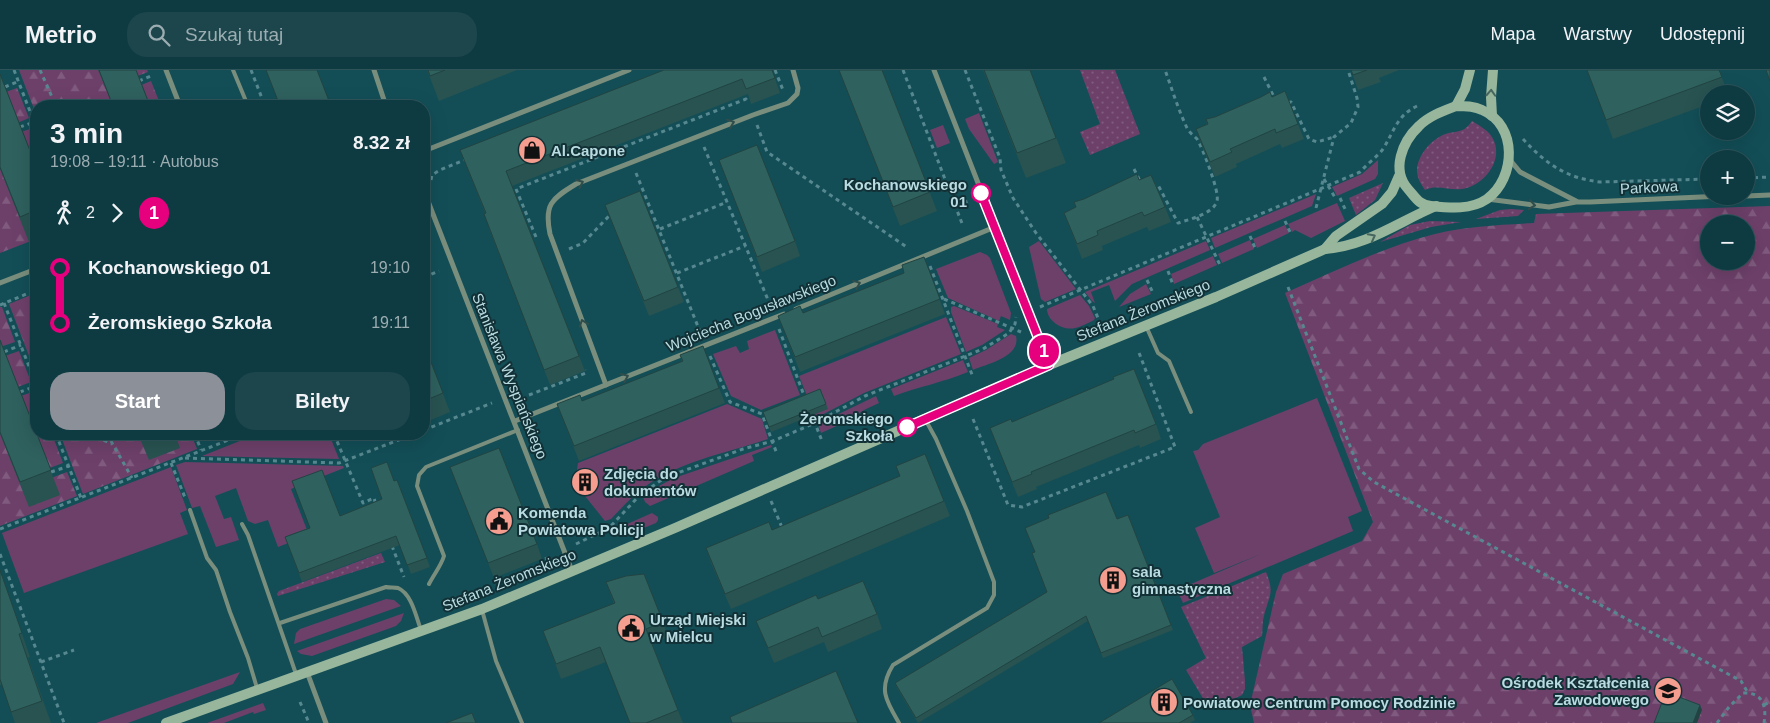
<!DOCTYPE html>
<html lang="pl">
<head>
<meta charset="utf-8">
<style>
  :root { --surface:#0e3a41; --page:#1c454c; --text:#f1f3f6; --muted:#9badb1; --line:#2e545a; --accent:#8c9099 }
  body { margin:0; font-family:Arial,sans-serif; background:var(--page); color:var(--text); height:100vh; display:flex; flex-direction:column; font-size:19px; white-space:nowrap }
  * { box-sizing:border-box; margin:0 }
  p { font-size:16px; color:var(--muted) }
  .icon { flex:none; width:28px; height:28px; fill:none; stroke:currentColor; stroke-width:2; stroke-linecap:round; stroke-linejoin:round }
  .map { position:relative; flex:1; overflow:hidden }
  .side { position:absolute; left:30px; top:30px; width:400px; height:340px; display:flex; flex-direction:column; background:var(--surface); border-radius:20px; box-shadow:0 5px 20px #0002,0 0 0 1px var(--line) }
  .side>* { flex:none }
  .badge { padding:0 10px; border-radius:16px; font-size:18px; line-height:32px }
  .fabs { position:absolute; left:1700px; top:15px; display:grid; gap:10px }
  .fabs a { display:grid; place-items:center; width:55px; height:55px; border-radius:50%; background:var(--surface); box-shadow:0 5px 20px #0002,0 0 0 1px var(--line); font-size:25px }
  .map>.badge { position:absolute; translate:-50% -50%; box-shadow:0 0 0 2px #fff }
  .legs { display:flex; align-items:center; gap:8px; height:55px; padding:0 20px; font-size:16px }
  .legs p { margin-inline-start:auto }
  .head { display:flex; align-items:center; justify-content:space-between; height:85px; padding:0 20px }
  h1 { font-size:28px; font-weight:600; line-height:38px }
  .primary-button { display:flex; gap:10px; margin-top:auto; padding:10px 20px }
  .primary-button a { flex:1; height:58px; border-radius:20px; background:var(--accent); color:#fff; font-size:20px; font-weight:600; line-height:58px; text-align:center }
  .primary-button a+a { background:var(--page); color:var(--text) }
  ul { padding:0 20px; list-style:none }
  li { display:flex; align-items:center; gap:18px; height:55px; font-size:19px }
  li i { display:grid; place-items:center; width:8px; height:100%; margin:0 6px; background:currentColor }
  li i::after { content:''; width:12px; height:12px; margin:-6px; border:4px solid; border-radius:50%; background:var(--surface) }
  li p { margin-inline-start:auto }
  li:first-child i { background:linear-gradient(#0000 50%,currentColor 0) }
  li:last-child i { background:linear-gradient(currentColor 50%,#0000 0) }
  header { display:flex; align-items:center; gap:30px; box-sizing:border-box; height:70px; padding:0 25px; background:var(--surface); border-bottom:1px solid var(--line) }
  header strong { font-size:24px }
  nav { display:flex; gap:28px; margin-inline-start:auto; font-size:18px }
  .search { width:350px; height:45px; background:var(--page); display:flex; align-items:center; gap:12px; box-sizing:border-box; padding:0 18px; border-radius:20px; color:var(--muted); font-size:19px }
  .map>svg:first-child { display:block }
</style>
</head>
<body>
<header>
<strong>Metrio</strong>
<div class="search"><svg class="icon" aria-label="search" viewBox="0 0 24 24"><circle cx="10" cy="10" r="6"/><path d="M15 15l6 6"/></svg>Szukaj tutaj</div>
<nav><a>Mapa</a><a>Warstwy</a><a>Udostępnij</a></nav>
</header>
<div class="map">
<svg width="1770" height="653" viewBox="0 0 1770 653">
  <defs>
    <pattern id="forest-firs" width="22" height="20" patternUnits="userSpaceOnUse" patternTransform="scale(1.25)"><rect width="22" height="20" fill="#6d406a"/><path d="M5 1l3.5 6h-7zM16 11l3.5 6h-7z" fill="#805b7f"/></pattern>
    <pattern id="park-dots" width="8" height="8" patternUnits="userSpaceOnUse" patternTransform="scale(1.25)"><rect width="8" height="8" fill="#6d406a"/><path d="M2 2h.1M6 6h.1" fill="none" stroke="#805b7f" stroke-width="1.8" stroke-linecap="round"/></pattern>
  </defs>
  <rect width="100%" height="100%" fill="#134e57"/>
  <g fill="#6d406a">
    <polygon points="979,43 998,92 994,94 969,59 965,49"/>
    <polygon points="943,55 950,73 937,78 930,60"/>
    <polygon points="1378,90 1378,104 1375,109 1337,126 1332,117 1362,104"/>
    <polygon points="1316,124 1312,136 1215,178 1211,168"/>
    <polygon points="1337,133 1345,151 1311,168 1295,160 1292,162 1288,154"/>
    <polygon points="1285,155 1289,163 1257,178 1253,169"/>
    <polygon points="1250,170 1254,179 1222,193 1218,184"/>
    <polygon points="1039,171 1076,219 1045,232 1041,229 1029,177"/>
    <polygon points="1206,171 1210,180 1132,214 1115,231 1109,215 1091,222 1095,233 1092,231 1085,222"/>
    <polygon points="980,182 987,185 990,188 1011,243 1010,250 1001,246 999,251 948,228 936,199"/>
    <polygon points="1213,186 1217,195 1174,214 1171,204"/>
    <polygon points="1146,214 1151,224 1119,237 1130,224"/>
    <path d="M 1080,225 L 1089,236 L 1095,248 L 1094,250 C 1088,253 1081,257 1075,258 C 1063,261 1047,251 1047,239 Z"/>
    <polygon points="954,236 998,254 997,257 1005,260 982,275 966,282 951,242 951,237"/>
    <polygon points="946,247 961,284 864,323 816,348 799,306"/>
    <polygon points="775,260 800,325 761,340 731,326 713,284 736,276 740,283 749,279 747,271"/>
    <path d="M 1011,264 L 1016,266 C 1021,287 987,294 973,300 L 969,288 L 986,280 Z"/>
    <path d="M 963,290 L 968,302 C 944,312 918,317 894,326 L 891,319 Z"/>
    <polygon points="876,326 879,333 864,340 850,350 821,363 818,354"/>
    <polygon points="1317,328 1362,441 1348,447 1353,461 1183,533 1177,520 1261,484 1214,503 1195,458 1220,447 1193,381 1198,380 1203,374"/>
    <path d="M 727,334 L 762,349 L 768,369 C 728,383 676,392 642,419 C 631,427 621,439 611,449 L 605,451 L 581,421 L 593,415 L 588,402 L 576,406 L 578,393 Z"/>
    <polygon points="257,364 329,364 339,389 202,386"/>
    <polygon points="771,375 772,377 752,385 754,391 650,436 645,432 643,427 646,423 674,408"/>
    <polygon points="185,392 343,396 344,398 291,419 309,465 278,477 268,450 255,454 248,451 236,418 215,426 224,449 231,447 239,470 216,477 200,436 192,438 176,395"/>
    <polygon points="171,397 187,440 180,443 188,464 24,523 2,463"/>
    <polygon points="652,443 658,447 658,450 656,453 629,464 625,455"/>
    <polygon points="386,529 394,530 401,536 294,574 296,563 300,559"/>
    <polygon points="404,543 401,551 396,556 312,586 301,584 297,581"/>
    <polygon points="240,602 233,614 128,653 96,653"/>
    <polygon points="263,633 266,640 254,644 253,642 224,653 207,653"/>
  </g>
  <g fill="url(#forest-firs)" fill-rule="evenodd">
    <polygon points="19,0 147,0 148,2 135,7 139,16 151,11 161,36 36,36 36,44"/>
    <polygon points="0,16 3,23 17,18 29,48 15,54 18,63 33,58 36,66 36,93 32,95 36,103 36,169 0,183"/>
    <path d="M 1770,136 L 1770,653 L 1254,653 L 1250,635 L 1276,522 L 1283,504 L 1362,471 L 1373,452 L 1285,223 C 1333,202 1383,177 1435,164 C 1467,156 1500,155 1534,153 L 1536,144 ZM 1709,154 L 1746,154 L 1746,191 L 1709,191 Z"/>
    <polygon points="36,223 36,304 9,234"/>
    <polygon points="0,237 2,237 15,272 0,277"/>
    <polygon points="19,281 31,312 15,318 18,327 35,321 36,324 36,357 31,359 34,368 45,364 52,364 63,393 47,399 51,408 67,402 77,426 0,456 0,282 2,287"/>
    <polygon points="60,364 191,364 197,379 83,424"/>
  </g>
  <g fill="url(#park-dots)">
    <polygon points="1080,0 1115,0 1140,64 1090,85 1080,62 1100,54"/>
    <path d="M 1472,51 C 1480,56 1490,61 1494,71 C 1503,92 1483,116 1462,119 C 1449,121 1438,114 1425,120 C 1421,114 1417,108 1417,101 C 1417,87 1429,72 1441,66 C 1454,59 1462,66 1472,51 Z"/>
    <polygon points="1383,113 1375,130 1356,145 1349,128"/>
    <polygon points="1511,139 1524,140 1518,146 1476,149 1500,140"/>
    <polygon points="1430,151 1461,152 1431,157 1380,172 1410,155"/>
    <polygon points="381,483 385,492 278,526 277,524 279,521"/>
    <path d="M 1266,502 C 1275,524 1269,525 1264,546 C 1262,552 1263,560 1262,566 L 1242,577 L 1245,611 L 1245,619 L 1242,625 L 1210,640 L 1186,600 L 1206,588 L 1181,537 Z"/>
  </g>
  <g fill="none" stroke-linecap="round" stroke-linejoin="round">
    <g stroke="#578890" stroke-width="3" stroke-dasharray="4 4" stroke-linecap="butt">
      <polyline points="14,0 36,57"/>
      <polyline points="40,0 56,36"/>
      <polyline points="251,0 265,36"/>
      <polyline points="775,0 783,20"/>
      <polyline points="903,0 963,156"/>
      <polyline points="965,0 1000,88 1001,100 1013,128 1036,163 1093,236 1100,253"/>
      <polyline points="1264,7 1275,29"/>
      <polyline points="139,11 153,5"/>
      <polyline points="5,17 19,11"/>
      <polyline points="1288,33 1291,32 1309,69 1317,72 1334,67"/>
      <polyline points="757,55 767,82 908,178"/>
      <polyline points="20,57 34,52"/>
      <path d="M 1523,69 C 1546,94 1566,108 1600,112 L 1709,109"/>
      <polyline points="704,77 771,237"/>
      <polyline points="1134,99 1141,113"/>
      <polyline points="636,103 701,264"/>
      <polyline points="1746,108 1770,107"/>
      <polyline points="1324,109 1336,129"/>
      <polyline points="431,110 432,105 440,100 467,89"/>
      <path d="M 1152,117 L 1158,115 L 1178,153 C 1190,149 1213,144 1217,131 C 1220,122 1202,77 1197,69 C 1193,65 1189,62 1187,58 C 1178,39 1172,19 1165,0"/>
      <polyline points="1340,128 1346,141"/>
      <polyline points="956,135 971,130"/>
      <polyline points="1316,138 1334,67 1351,53 1358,37 1357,28 1348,0"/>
      <polyline points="1197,147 1220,195"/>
      <polyline points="1285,151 1290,162"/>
      <polyline points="660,159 727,132"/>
      <polyline points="1250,166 1255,178"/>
      <polyline points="536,167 516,119 746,29 748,33"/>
      <polyline points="569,179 583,173 609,146 612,144"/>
      <polyline points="930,196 973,307"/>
      <polyline points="1168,201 1173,215"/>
      <polyline points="677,203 745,176"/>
      <polyline points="424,207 439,201"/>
      <polyline points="1147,210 1153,223"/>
      <polyline points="1288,217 1359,399 1374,412 1741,611 1748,623"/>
      <polyline points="944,229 1021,262"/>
      <polyline points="4,233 36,314"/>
      <polyline points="0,235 36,220"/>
      <path d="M 1040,237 L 1360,102 C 1367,94 1377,87 1383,79 C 1394,62 1396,46 1417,36"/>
      <polyline points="779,259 805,328"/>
      <polyline points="4,282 21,275"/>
      <polyline points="710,286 730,332 762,344 777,384"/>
      <polyline points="20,322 36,316"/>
      <polyline points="529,325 586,303 585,300"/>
      <polyline points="811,343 822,371"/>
      <polyline points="973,349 1008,435 1022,437 1175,377 1138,280"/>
      <polyline points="424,360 492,333"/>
      <polyline points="56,364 81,428"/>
      <polyline points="89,364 112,374"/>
      <polyline points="107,364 132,408"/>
      <polyline points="195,364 201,380"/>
      <polyline points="334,364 363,433 374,428 376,435"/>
      <polyline points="397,370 396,367 404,364"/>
      <polyline points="185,388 339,393 414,364"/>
      <polyline points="171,393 186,430"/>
      <polyline points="51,402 69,396"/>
      <polyline points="771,431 783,460"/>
      <polyline points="0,459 244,364"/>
      <polyline points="576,474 609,458 640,425 660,411 672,405 743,379 773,371 815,353 865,326 983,279 1009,263 1015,254 1016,247"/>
      <polyline points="392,476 404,507"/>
      <polyline points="0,484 64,653"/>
      <polyline points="545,489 548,488"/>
      <polyline points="41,592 74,580"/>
      <polyline points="300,632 309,653"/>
      <polyline points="1764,635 1770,632"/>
      <path d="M 1717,653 L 1729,637 L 1743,623 C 1762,622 1767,635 1764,653"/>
    </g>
    <g stroke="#7a8e7d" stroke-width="4">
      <polyline points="233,0 248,36"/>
      <polyline points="1146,256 1158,283 1169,291 1191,342"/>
      <polyline points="190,440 207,488 216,500 230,542 248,588 257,618"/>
      <polyline points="242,454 248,465 296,604"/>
      <path d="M 429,514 C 434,504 441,496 444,486 L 417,416 L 419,405 L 426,397 L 518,360"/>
      <polyline points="482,540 496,591 522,653"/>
      <path d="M 280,553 L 386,517 C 389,518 395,517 398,518 C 412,524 416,547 421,560"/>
      <path d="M 899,653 C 886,631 878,619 893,595 L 987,538 L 994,525 L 994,512 L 967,441 L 936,369 L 925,349"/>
    </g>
    <g stroke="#7a8e7d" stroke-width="5">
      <polyline points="166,0 180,36"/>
      <polyline points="374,0 386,36"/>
      <polyline points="934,0 1049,295"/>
      <polyline points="424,81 629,0"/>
      <polyline points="1510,90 1520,102 1576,131"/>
      <polyline points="424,121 572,501"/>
      <polyline points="1746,126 1770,125"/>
      <polyline points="1487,129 1549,137 1576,132 1590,132 1723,126"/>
      <polyline points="0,213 36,199"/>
      <polyline points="796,239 995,157"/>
      <path d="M 606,315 L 550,164 C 544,135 551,129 576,114 L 753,45 L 788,33 L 797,24 L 798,18 L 793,0"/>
      <polyline points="515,351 784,244"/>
      <polyline points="307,602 326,653"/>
    </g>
    <g stroke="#97b69c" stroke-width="10">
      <path d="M 1456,36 C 1465,36 1474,36 1482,40 C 1518,55 1516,108 1487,129 C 1471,140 1450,138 1431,136 C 1419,135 1416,128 1408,119 C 1391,100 1402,72 1419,56 C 1429,46 1443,41 1456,36 Z"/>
      <polyline points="1456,36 1465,19 1470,0"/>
      <polyline points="1492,46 1491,27 1493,0"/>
      <polyline points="1325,179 1336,166 1382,134 1392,122 1399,106"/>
      <path d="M 166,653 L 482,539 L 675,458 L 1049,295 L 1216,227 L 1325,179 C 1367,176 1398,152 1436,136"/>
    </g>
  </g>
  <g fill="#285351">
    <polygon points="98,0 136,0 150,36 113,36"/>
    <polygon points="427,0 517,0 439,31"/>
    <polygon points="772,0 780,23 751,34 748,24 512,116 585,301 550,315 489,159 485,143 460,80"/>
    <polygon points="839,0 882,0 937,141 900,156"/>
    <polygon points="983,0 1030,0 1066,93 1026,108"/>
    <polygon points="1351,0 1399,0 1379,8 1381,12 1358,20"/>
    <polygon points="1587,0 1719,0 1728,24 1709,24 1709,34 1613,69"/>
    <polygon points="0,4 36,96 36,169 29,172 0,99"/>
    <polygon points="1272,27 1298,54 1304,69 1282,78 1280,74 1236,94 1237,97 1215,107 1201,74 1196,59 1207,54 1206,49 1215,47"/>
    <polygon points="719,90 795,171 800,186 762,202"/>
    <polygon points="1139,110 1165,137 1171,152 1149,161 1147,157 1102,176 1103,180 1082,189 1064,143 1076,137 1084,129"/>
    <polygon points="605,135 678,217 684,232 649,246"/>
    <polygon points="924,187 945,244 800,302 778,246 803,243 904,203"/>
    <polygon points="0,270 60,425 29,437 0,364"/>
    <polygon points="424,274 450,342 424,353"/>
    <polygon points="680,285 719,318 725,333 579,391 557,334 582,331 682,292"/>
    <polygon points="820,319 828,339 771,362 763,342"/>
    <polygon points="1012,352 1156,354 1161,369 1140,378 1139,375 1036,417 1037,419 1018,427 990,358"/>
    <polygon points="138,364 175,364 180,378 149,390"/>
    <polygon points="896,396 944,431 950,446 731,539 711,493 706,478 772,460 900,406"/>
    <polygon points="450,397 537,474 542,489 494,508"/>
    <polygon points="397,410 430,497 411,504 400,475 302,512 285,467 382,429 394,411"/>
    <polygon points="1128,445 1173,560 1103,588 1088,551 918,653 897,618 895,613 1047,522 1117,449"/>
    <polygon points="0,499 30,587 28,588 51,653 15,653 2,615 0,615"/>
    <polygon points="606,512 663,552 668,567 652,574 683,653 630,653 606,592 561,609 543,561 614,534"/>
    <polygon points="818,529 877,544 882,559 828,582 824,572 774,593 756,551"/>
    <polygon points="1193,645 1195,650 1190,653 1099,653"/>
  </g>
  <polygon fill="#214442" points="1700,635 1702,640 1697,653 1693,653"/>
  <g fill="#2f615e" stroke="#214442">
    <polygon points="99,0 136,0 150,36 113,36"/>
    <polygon points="266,0 317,0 331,36 280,36"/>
    <polygon points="428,0 445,0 430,6"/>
    <polygon points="664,0 772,0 775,8 746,19 742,9 506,101 579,286 544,300 484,144 486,143 460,80"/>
    <polygon points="839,0 882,0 930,122 893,137"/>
    <polygon points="984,0 1030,0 1056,68 1017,83"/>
    <polygon points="1351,0 1367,0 1353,5"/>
    <polygon points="1587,0 1719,0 1722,7 1606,50"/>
    <polygon points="1766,0 1770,0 1770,11"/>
    <polygon points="0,4 36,96 36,140 20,147 0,97"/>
    <polygon points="1285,21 1298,54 1276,63 1275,59 1230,79 1232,82 1210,92 1196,59 1208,54 1206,49 1215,47 1261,27 1270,22 1272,27"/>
    <polygon points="757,75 795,171 757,187 719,90"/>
    <polygon points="1137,104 1139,110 1151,105 1165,137 1144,146 1142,142 1097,161 1098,165 1077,174 1064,143 1076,137 1074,132 1084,129"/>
    <polygon points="640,121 678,217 644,231 605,135"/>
    <polygon points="924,187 940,229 795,287 778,246 800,236 803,243 904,203 902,195"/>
    <polygon points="0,270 51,400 20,412 0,362"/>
    <polygon points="424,274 443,323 424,331"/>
    <polygon points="703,276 719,318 574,376 557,334 580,325 582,331 683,291 680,285"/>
    <polygon points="1134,299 1156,354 1135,363 1134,360 1031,402 1032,404 1012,412 990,358 1011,349 1012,352 1114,309 1113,307"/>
    <polygon points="820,319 826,334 769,357 763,342"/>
    <polygon points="499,378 537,474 488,493 450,397"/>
    <polygon points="925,384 944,431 725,524 706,478 769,452 772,460 900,406 896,396"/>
    <polygon points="387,392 394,411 397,410 427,488 407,495 396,466 299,503 285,467 310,458 292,411 322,400 340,446 382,429 371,398"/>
    <polygon points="1106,422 1117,449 1128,445 1171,555 1101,583 1086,546 916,648 895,613 1047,522 1032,483 1035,482 1025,458 1049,448 1048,445"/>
    <polygon points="0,500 22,563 19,564 42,631 11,642 0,609"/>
    <polygon points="644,504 663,552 646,559 678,640 646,653 630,653 600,577 556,594 543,561 615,533 606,512 626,506"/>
    <polygon points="863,511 877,544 822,567 818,557 768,578 756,551 816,525 818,529"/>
    <polygon points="836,601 858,653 732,653 730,647"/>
    <polygon points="1172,609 1193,645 1179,653 1099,653"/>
    <polygon points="1666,622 1700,635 1693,653 1654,653"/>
    <polygon points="472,643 476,653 446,653"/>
  </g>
  <defs><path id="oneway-chevron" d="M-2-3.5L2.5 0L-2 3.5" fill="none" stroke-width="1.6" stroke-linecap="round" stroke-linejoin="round" transform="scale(1.25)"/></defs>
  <g stroke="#47665f">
    <use href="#oneway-chevron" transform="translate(1491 23) rotate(-87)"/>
    <use href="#oneway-chevron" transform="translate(1372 167) rotate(-28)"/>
  </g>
  <g stroke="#314d4b">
    <use href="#oneway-chevron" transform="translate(731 53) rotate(-21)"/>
    <use href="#oneway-chevron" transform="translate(580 113) rotate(-24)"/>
    <use href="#oneway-chevron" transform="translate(1532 135) rotate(8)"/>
    <use href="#oneway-chevron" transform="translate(857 214) rotate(-22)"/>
    <use href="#oneway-chevron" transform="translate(583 253) rotate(-110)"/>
    <use href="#oneway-chevron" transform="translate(625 307) rotate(-23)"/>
  </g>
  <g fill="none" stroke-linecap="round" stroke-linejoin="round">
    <g stroke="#fff" stroke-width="11">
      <polyline id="line-1" points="907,357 1049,295 981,123"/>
    </g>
    <use href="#line-1" stroke="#e6007e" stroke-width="8"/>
  </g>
  <defs>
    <g id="shop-disc" transform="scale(1.4375)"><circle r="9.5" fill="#f59d8f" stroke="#123136"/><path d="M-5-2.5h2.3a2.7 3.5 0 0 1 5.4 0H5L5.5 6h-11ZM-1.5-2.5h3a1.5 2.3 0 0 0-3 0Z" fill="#111"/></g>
    <g id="building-disc" transform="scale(1.4375)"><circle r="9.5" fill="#f59d8f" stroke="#123136"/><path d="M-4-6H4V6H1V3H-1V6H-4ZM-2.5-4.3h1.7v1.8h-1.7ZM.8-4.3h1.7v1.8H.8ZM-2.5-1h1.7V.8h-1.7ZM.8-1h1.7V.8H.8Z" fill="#111"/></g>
    <g id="civic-disc" transform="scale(1.4375)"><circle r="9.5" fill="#f59d8f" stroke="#123136"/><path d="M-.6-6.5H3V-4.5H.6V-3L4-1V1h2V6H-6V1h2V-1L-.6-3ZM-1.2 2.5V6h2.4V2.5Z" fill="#111"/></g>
    <g id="school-disc" transform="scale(1.4375)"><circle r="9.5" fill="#f59d8f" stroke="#123136"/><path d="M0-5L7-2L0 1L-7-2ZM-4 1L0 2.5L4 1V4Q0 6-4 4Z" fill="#111"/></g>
  </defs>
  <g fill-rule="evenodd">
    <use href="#shop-disc" x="532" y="80"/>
    <use href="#building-disc" x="585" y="412"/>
    <use href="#civic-disc" x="499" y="451"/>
    <use href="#building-disc" x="1113" y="510"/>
    <use href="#civic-disc" x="631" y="558"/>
    <use href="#school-disc" x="1668" y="621"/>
    <use href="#building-disc" x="1164" y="632"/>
  </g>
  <g fill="#fff" stroke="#e6007e" stroke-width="2.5">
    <circle cx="981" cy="123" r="9"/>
    <circle cx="907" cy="357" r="9"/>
  </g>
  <g text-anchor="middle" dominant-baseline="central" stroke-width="4" stroke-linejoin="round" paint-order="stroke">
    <g font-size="15" font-weight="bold" fill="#b9dce2" stroke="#123136" text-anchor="start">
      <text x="551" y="80">Al.Capone</text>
      <text x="604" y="403">Zdjęcia do<tspan x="604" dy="17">dokumentów</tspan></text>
      <text x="518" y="442">Komenda<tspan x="518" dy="17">Powiatowa Policji</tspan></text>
      <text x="1132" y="501">sala<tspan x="1132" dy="17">gimnastyczna</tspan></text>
      <text x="650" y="549">Urząd Miejski<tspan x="650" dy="17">w Mielcu</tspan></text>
      <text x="1649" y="612" text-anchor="end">Ośrodek Kształcenia<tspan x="1649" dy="17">Zawodowego</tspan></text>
      <text x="1183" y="632">Powiatowe Centrum Pomocy Rodzinie</text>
    </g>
    <g font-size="15" font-weight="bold" fill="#b9dce2" stroke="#123136" text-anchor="end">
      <text x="967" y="114">Kochanowskiego<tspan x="967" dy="17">01</tspan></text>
      <text x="893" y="348">Żeromskiego<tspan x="893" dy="17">Szkoła</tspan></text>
    </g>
    <g font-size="15" fill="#b9dce2" stroke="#123136">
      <text transform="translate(1649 117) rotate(-3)">Parkowa</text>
      <text transform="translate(1143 240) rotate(-22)">Stefana Żeromskiego</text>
      <text transform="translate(751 243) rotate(-22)">Wojciecha Bogusławskiego</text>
      <text transform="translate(510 306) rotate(68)">Stanisława Wyspiańskiego</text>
      <text transform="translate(509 510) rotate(-22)">Stefana Żeromskiego</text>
    </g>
  </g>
</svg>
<div class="fabs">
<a><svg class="icon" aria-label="layers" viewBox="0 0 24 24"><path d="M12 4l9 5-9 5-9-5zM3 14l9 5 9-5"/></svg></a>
<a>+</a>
<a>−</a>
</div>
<b class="badge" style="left:1044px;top:281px;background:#e6007e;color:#fff">1</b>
<section class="side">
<div class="head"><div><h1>3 min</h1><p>19:08 – 19:11 · Autobus</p></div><b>8.32 zł</b></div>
<div class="legs"><svg class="icon" aria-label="walk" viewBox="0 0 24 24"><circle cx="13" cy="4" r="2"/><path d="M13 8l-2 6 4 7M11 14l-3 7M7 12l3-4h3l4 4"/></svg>2<svg class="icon" aria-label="forward" viewBox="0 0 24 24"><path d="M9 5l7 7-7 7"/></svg><b class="badge" style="background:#e6007e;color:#fff">1</b></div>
<ul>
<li><i style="color:#e6007e"></i><b>Kochanowskiego 01</b><p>19:10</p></li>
<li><i style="color:#e6007e"></i><b>Żeromskiego Szkoła</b><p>19:11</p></li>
</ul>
<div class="primary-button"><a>Start</a><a>Bilety</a></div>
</section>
</div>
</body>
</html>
